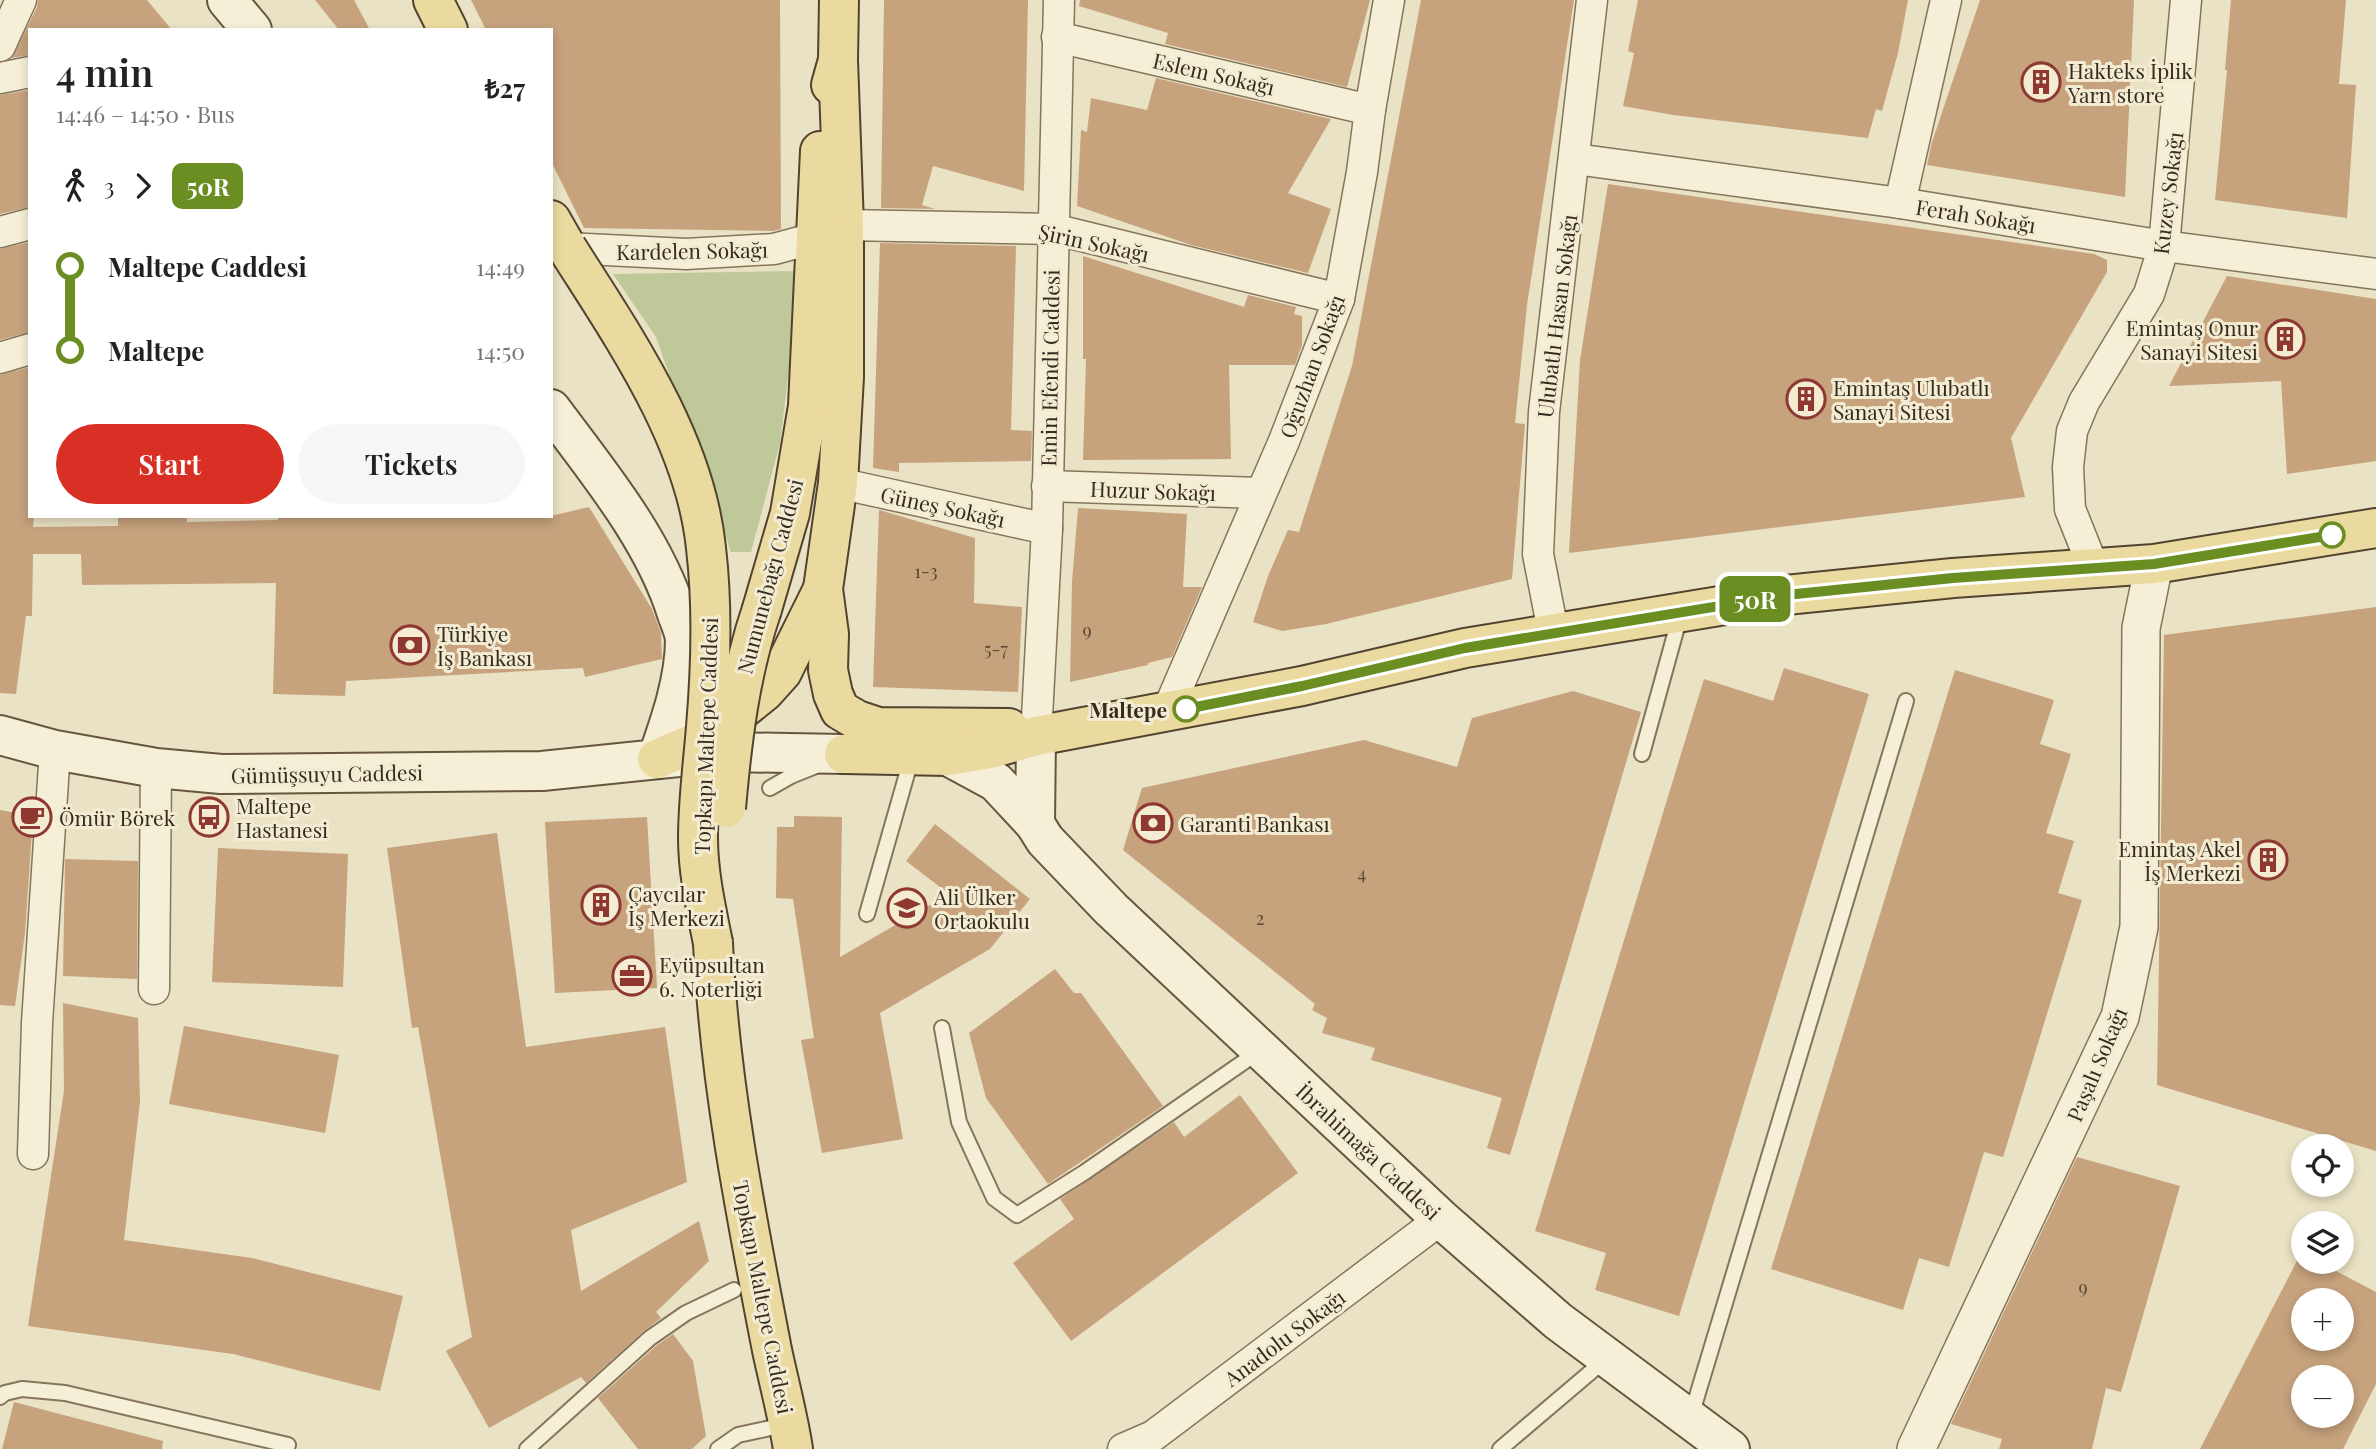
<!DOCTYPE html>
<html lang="en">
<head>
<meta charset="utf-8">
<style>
  :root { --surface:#fff; --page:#f6f6f6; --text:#222; --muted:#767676; --accent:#d93025 }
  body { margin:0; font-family:"Playfair Display",serif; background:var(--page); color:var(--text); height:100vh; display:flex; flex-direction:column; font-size:26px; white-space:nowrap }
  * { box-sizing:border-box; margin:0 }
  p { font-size:23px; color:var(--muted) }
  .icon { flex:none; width:38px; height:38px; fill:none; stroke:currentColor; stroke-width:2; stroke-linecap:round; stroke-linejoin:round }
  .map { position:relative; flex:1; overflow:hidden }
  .side { position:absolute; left:28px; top:28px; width:525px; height:490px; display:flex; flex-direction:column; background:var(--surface); border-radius:0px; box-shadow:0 4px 10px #0003 }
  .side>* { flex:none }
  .badge { padding:0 14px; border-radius:10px; font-size:24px; line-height:46px }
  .buttons { position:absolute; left:2291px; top:1134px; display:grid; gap:14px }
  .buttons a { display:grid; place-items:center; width:63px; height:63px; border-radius:50%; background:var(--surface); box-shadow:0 4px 10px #0003; font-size:35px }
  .map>.badge { position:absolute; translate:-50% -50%; box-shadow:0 0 0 4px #fff }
  .legs { display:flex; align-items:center; gap:10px; height:77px; padding:0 28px; font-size:23px }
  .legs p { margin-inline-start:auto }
  .overview { display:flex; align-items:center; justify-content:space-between; height:119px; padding:0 28px }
  h1 { font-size:38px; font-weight:600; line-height:52px }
  .action { display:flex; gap:14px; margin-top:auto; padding:14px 28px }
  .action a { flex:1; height:80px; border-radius:42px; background:var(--accent); color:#fff; font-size:28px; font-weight:600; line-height:80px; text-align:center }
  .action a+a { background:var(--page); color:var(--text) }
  ul { padding:0 28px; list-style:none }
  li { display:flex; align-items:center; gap:24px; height:84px; font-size:26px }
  li i { display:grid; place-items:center; width:10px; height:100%; margin:0 9px; background:currentColor }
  li i::after { content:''; width:18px; height:18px; margin:-9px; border:5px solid; border-radius:50%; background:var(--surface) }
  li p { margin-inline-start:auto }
  li:first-child i { background:linear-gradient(#0000 50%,currentColor 0) }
  li:last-child i { background:linear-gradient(currentColor 50%,#0000 0) }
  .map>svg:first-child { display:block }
</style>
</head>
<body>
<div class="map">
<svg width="2376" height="1449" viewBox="0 0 2376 1449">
  <rect width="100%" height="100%" fill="#eae2c4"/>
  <polygon fill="#bec899" points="801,271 780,443 751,552 731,552 656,337 613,274"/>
  <g fill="#c6a27d" fill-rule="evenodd">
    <polygon points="38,0 147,0 172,30 30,30 30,55 12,58 37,7"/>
    <polygon points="315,0 354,0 370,30 339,30"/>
    <polygon points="471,0 780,0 781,229 773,231 584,228 551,161 551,30 486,30"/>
    <polygon points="884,0 1028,0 1024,191 933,166 922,205 935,209 881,208"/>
    <polygon points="1080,0 1370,0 1347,87 1165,44 1168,33 1079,6"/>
    <polygon points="1421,0 1574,0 1527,305 1515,423 1525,424 1512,579 1326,624 1282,631 1253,622 1268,576 1288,530 1299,532 1352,366"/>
    <polygon points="1638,0 1908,0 1898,53 1882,111 1876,109 1868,138 1673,115 1623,106 1634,53 1628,51"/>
    <polygon points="1980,0 2134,0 2125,197 1927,165 1932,142"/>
    <polygon points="2231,0 2346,0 2339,84 2356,85 2347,218 2215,200 2227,70 2225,70"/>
    <polygon points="1156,78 1331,119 1288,193 1331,209 1308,273 1191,245 1077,206 1081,130 1087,132 1091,98 1147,110"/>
    <polygon points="30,90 30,207 0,214 0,95"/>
    <polygon points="1608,184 2094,254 2107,260 2107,272 2011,438 2025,497 1569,553 1580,360"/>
    <polygon points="30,242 30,332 0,340 0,249"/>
    <polygon points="880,243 1016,246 1011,430 1032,431 1031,461 899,463 899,472 873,468"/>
    <polygon points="1083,256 1244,307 1248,295 1296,307 1294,314 1302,316 1302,345 1295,365 1229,365 1231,459 1083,460 1086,359 1083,359"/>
    <polygon points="2227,276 2376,299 2376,461 2287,474 2281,381 2169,386"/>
    <polygon points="30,367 30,516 34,516 33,527 118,526 118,516 187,516 187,522 278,520 278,516 551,516 589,507 652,609 661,633 662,659 585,677 583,668 346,681 345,696 273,694 276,583 82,585 81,554 33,554 32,616 26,616 16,694 0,693 0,375"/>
    <polygon points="1078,508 1187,514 1183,587 1202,587 1172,657 1148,663 1148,665 1070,682 1072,582"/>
    <polygon points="879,510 975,538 974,603 1022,607 1018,692 873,687"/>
    <polygon points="2376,607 2376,1151 2157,1085 2164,635"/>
    <polygon points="1784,668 1869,694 1679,1316 1595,1290 1606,1253 1535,1231 1704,679 1773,701"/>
    <polygon points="1955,670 2054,700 2040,744 2071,754 2046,833 2074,841 2058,893 2082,900 2003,1157 1984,1152 1949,1267 1919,1258 1903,1310 1771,1269"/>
    <polygon points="1573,691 1641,712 1510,1155 1487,1148 1502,1098 1371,1060 1375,1048 1322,1033 1327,1018 1312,1010 1315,1004 1123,850 1142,788 1364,740 1457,767 1472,718"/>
    <polygon points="0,810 33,816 25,933 15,1006 0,1005"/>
    <polygon points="794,816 842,817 840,957 949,894 906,861 935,824 1030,899 990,949 880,1013 903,1139 822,1153 801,1040 814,1038 793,899 776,898 777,827 794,827"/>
    <polygon points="647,817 657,988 555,993 545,822"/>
    <polygon points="497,833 526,1047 665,1027 687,1182 571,1230 581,1291 699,1221 709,1261 656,1312 661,1318 644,1331 586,1383 581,1377 489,1428 446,1351 472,1337 418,1027 412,1028 387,848"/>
    <polygon points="218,848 348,854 343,987 212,982"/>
    <polygon points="65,859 138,861 137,979 63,976"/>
    <polygon points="1055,969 1074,993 1081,993 1163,1106 1048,1184 986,1098 969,1033"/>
    <polygon points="63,1003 138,1018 140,1102 124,1240 252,1258 403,1296 380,1391 233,1354 28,1326 64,1091"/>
    <polygon points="184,1026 339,1055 325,1133 169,1104"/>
    <polygon points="1240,1095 1298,1173 1071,1341 1013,1263 1074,1219 1060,1199 1174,1122 1184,1137"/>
    <polygon points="2077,1157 2180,1186 2121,1392 2106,1388 2092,1449 1999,1449 2002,1439 1951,1424"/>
    <path d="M 2301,1253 L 2303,1262 L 2319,1262 L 2376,1292 L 2376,1384 L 2343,1449 L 2200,1449 ZM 2303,1300 L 2342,1300 L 2342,1339 L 2303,1339 ZM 2303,1377 L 2342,1377 L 2342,1416 L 2303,1416 Z"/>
    <polygon points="673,1334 693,1361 706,1436 692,1449 638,1449 598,1398 656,1346"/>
    <polygon points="14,1402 163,1441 162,1449 2,1449"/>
  </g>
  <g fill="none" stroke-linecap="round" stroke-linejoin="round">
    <g stroke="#84755c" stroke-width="18">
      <g id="service">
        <polyline points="1642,754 1680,616"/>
        <polyline points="770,788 791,776 816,766"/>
        <polyline points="867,914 912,756"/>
        <polyline points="942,1028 959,1122 994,1198 1017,1215 1085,1172 1258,1052"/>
        <polyline points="0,1397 5,1393 22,1389 65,1393 288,1445"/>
        <polyline points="1691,1416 1906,701"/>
        <polyline points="527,1449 650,1338 686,1313 734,1290"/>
        <polyline points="718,1449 738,1435 789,1424"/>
        <polyline points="1500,1449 1606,1359"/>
      </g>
    </g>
    <g stroke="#84755c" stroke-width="33">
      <g id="minor">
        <polyline points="1057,37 1370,110"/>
        <polyline points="0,46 21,0"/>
        <polyline points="0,78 30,72"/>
        <polyline points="1575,159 1900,203 2164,246 2376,274"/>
        <polyline points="1900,203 1946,0"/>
        <polyline points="844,225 1053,229 1339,299"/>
        <polyline points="0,232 30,224"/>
        <polyline points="567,248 686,254 774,249 815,238"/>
        <polyline points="0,358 30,349"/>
        <polyline points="838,483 1047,529"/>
        <polyline points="1047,486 1260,493"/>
        <polyline points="2094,569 2070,509 2068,467 2072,431 2084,402 2149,294 2164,246 2186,0"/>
        <polyline points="1553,631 1538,554 1544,412 1592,0"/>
        <polyline points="1167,712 1284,441 1339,299 1362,172 1370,110 1389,0"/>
        <polyline points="1036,736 1047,529 1059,0"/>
        <polyline points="154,989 156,768"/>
        <polyline points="33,1154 37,1023 55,750"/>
        <polyline points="1123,1449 1153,1436 1441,1219"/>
      </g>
    </g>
    <g stroke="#84755c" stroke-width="40">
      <polyline id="tertiary" points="1916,1449 2120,1017 2139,927 2141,628 2154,564"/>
    </g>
    <g stroke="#66563f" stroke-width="42">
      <g id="secondary">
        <polyline points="227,0 252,30"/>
        <path d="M 551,409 C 597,471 654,539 677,614 C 680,622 684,631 685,639 C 685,680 670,722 657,759"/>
        <polyline points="0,735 55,750 156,768 221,774 542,771 727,752 844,754"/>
        <polyline points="948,756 996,782 1035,824 1045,840 1111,909 1441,1219 1558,1321 1730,1449"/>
        <polyline points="1035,824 1036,736"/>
      </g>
    </g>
    <g stroke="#524330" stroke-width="42">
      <g id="primary">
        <polyline points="433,0 448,30"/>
        <polyline points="838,60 844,225 844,377 838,483 823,589 829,634 828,670 833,694 840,710 857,720 878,727 1009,728"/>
        <polyline points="831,85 838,60 839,0"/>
        <polyline points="551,220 567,248"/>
        <polyline points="762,609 790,513 808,406 820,151"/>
        <polyline points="844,754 948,756 990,749 1036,736 1302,686 1465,648 1786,595 1953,578 2154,564 2376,528"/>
        <polyline points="657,759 708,737 764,692 782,672 823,589"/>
        <path d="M 713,943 C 719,1079 746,1216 772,1350 C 779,1383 788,1416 793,1449"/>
      </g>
    </g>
    <use href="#service" stroke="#f6efd7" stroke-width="14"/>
    <use href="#minor" stroke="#f6efd7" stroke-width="30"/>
    <use href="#tertiary" stroke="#f6efd7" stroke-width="37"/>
    <use href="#secondary" stroke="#f6efd7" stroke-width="38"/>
    <use href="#primary" stroke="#ebda9f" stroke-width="38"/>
    <g stroke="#524330" stroke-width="42" stroke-linecap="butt">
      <g id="primary-bridge">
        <path d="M 567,248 C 624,338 695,439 706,548 C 713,607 711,668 706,727 C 703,764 698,801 698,838 C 698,873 706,908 713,943"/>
        <path d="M 726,808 C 732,740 740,673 762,609"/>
      </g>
    </g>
    <use href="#primary-bridge" stroke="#ebda9f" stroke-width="38"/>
  </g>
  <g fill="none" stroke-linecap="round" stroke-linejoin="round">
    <g stroke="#fff" stroke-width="16">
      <polyline id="line-1" points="1186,709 1302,686 1465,648 1786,595 1953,578 2154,564 2332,535"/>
    </g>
    <use href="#line-1" stroke="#6b8e23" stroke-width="10"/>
  </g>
  <defs>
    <g id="building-ring" transform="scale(2.0125)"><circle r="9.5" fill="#f3ecd3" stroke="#8e3831" stroke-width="1.5"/><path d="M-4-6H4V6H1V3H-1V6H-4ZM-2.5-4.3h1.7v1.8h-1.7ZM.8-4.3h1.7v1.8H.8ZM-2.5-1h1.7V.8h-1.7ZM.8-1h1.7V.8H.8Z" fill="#8e3831"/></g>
    <g id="bank-ring" transform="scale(2.0125)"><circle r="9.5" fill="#f3ecd3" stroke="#8e3831" stroke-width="1.5"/><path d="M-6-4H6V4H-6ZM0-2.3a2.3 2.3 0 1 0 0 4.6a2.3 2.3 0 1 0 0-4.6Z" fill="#8e3831"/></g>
    <g id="cafe-ring" transform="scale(2.0125)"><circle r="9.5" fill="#f3ecd3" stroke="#8e3831" stroke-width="1.5"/><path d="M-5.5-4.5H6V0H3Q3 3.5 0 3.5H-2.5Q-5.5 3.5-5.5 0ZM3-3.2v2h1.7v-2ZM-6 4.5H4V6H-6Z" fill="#8e3831"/></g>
    <g id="bus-ring" transform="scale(2.0125)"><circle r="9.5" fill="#f3ecd3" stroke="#8e3831" stroke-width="1.5"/><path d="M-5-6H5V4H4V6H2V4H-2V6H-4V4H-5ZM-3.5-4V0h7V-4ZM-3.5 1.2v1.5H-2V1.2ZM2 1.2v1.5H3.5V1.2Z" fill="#8e3831"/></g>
    <g id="school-ring" transform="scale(2.0125)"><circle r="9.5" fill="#f3ecd3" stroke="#8e3831" stroke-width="1.5"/><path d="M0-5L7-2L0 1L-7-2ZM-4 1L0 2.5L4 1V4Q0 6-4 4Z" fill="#8e3831"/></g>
    <g id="office-ring" transform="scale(2.0125)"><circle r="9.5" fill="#f3ecd3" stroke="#8e3831" stroke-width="1.5"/><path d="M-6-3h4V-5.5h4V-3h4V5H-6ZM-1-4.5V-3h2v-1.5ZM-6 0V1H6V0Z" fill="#8e3831"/></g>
  </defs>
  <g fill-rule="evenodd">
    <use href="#building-ring" x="2041" y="82"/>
    <use href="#building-ring" x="2285" y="339"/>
    <use href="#building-ring" x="1806" y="399"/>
    <use href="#bank-ring" x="410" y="645"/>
    <use href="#cafe-ring" x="32" y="817"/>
    <use href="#bus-ring" x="209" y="817"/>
    <use href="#bank-ring" x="1153" y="823"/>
    <use href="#building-ring" x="2268" y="860"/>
    <use href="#building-ring" x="601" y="905"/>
    <use href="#school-ring" x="907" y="908"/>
    <use href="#office-ring" x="632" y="976"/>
  </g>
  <g fill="#fff" stroke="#6b8e23" stroke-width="3.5">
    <circle cx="2332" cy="535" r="12"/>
    <circle cx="1186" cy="709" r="12"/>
  </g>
  <g text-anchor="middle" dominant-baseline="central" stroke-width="6" stroke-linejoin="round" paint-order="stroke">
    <g font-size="18" fill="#594936">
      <text x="926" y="571">1-3</text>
      <text x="1087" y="630">9</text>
      <text x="996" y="649">5-7</text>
      <text x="1362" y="873">4</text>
      <text x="1260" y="918">2</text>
      <text x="2083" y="1287">9</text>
    </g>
    <g font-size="21" fill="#352b1f" stroke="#f3ecd3" text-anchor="start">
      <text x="2068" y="70">Hakteks İplik<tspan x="2068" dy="24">Yarn store</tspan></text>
      <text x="2258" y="327" text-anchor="end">Emintaş Onur<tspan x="2258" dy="24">Sanayi Sitesi</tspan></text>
      <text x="1833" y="387">Emintaş Ulubatlı<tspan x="1833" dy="24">Sanayi Sitesi</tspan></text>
      <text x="437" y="633">Türkiye<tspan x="437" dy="24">İş Bankası</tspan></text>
      <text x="236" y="805">Maltepe<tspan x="236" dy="24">Hastanesi</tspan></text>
      <text x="59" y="817">Ömür Börek</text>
      <text x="1180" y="823">Garanti Bankası</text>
      <text x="2241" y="848" text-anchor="end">Emintaş Akel<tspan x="2241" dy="24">İş Merkezi</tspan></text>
      <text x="628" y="893">Çaycılar<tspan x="628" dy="24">İş Merkezi</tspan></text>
      <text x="934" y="896">Ali Ülker<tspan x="934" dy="24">Ortaokulu</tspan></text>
      <text x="659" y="964">Eyüpsultan<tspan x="659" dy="24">6. Noterliği</tspan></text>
    </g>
    <g font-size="21" fill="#352b1f" stroke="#f3ecd3">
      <text transform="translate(1214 73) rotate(13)">Eslem Sokağı</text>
      <text transform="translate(2167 193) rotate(-83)">Kuzey Sokağı</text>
      <text transform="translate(1976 215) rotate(9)">Ferah Sokağı</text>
      <text transform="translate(1094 242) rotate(12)">Şirin Sokağı</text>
      <text transform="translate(692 250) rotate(-1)">Kardelen Sokağı</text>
      <text transform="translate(1556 316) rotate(-83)">Ulubatlı Hasan Sokağı</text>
      <text transform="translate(1311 366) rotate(-70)">Oğuzhan Sokağı</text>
      <text transform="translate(1049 368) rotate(-89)">Emin Efendi Caddesi</text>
      <text transform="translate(1153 490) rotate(2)">Huzur Sokağı</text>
      <text transform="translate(943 506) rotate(12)">Güneş Sokağı</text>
      <text transform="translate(769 576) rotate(-75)">Numunebağı Caddesi</text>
      <text transform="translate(705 736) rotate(-88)">Topkapı Maltepe Caddesi</text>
      <text transform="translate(327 773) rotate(-1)">Gümüşsuyu Caddesi</text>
      <text transform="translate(2096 1064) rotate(-67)">Paşalı Sokağı</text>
      <text transform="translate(1369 1151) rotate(43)">İbrahimağa Caddesi</text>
      <text transform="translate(764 1297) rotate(79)">Topkapı Maltepe Caddesi</text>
      <text transform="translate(1284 1337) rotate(-37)">Anadolu Sokağı</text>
    </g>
    <g font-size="21" font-weight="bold" fill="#352b1f" stroke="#f3ecd3" text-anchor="end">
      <text x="1167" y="709">Maltepe</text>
    </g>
  </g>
</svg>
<div class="buttons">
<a><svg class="icon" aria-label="locate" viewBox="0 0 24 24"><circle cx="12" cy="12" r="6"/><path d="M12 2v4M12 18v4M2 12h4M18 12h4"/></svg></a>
<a><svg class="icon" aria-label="layers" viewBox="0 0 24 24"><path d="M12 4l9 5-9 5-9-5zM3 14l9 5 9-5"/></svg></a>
<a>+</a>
<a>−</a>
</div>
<b class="badge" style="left:1755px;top:599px;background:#6b8e23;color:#fff">50R</b>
<section class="side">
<div class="overview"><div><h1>4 min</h1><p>14:46 – 14:50 · Bus</p></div><b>₺27</b></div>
<div class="legs"><svg class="icon" aria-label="walk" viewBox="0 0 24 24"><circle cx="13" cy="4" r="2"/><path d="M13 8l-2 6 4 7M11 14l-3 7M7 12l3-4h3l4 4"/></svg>3<svg class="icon" aria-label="forward" viewBox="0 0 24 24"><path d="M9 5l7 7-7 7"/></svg><b class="badge" style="background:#6b8e23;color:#fff">50R</b></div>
<ul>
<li><i style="color:#6b8e23"></i><b>Maltepe Caddesi</b><p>14:49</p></li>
<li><i style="color:#6b8e23"></i><b>Maltepe</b><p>14:50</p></li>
</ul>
<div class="action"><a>Start</a><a>Tickets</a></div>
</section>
</div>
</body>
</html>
